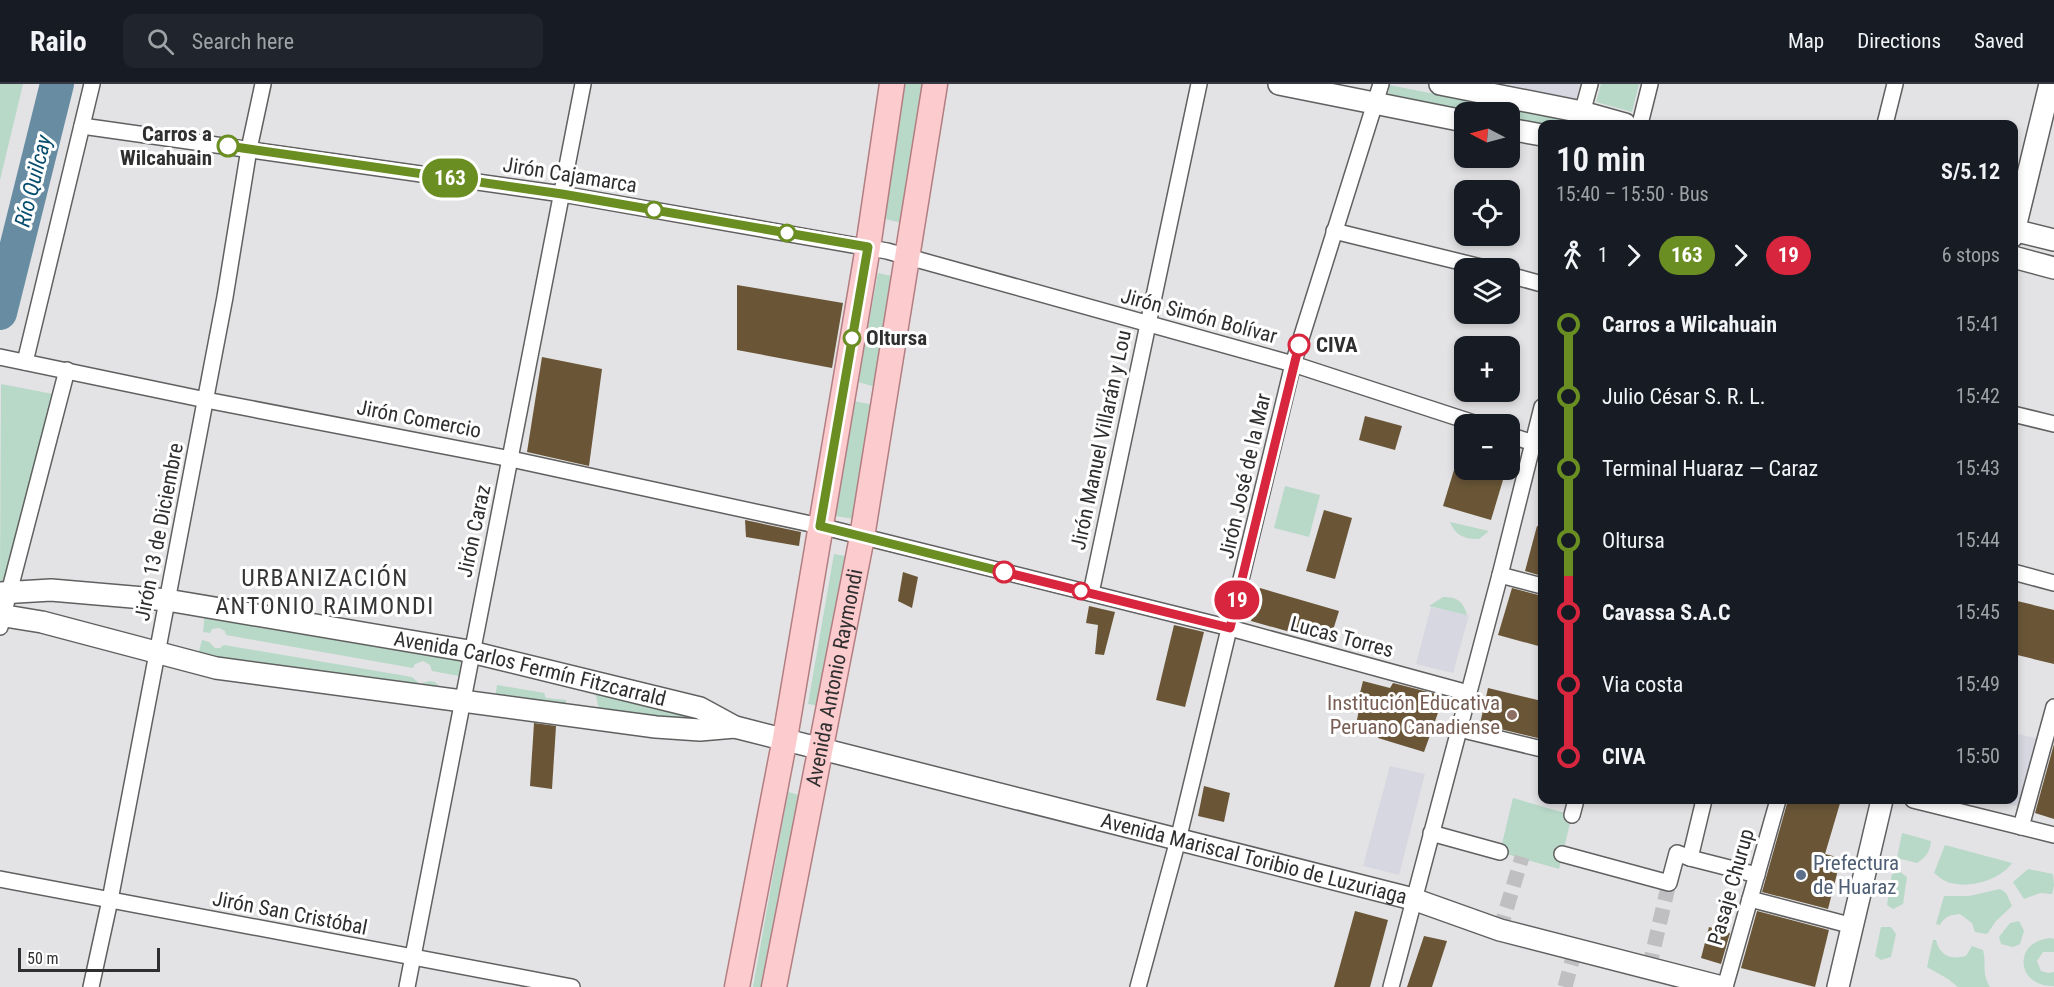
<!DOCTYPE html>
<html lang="en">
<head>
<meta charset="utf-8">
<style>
  :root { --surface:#171b24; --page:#20242c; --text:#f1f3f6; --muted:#9ea1a6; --line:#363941 }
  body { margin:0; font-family:"Roboto Condensed",sans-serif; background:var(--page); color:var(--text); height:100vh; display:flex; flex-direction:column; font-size:22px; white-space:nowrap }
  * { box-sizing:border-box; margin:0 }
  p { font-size:20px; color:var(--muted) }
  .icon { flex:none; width:33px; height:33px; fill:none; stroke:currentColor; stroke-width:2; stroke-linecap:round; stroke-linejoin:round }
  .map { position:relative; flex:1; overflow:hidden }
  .sheet { position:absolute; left:1538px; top:36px; width:480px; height:684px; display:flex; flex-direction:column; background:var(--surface); border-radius:12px; box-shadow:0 3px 9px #0003 }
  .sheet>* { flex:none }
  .badge { padding:0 12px; border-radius:20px; font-size:21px; line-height:39px }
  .needle { width:39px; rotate:276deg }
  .tools { position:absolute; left:1454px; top:18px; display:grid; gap:12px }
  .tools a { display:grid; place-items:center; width:66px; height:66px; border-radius:12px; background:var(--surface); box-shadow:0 3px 9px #0003; font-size:30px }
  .scale { position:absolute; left:18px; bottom:15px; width:142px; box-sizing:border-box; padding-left:6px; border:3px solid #2f2f30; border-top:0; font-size:16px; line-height:21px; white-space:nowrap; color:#2f2f30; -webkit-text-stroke:4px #fff; paint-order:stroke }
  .map>.badge { position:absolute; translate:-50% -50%; box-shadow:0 0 0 3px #fff }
  .legs { display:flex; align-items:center; gap:9px; height:66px; padding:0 18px; font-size:20px }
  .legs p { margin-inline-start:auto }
  .summary { display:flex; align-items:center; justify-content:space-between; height:102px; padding:0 18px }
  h1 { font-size:33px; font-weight:600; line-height:45px }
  ul { padding:0 18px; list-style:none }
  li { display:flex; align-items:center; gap:21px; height:72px; font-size:22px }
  li i { display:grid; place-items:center; width:9px; height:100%; margin:0 8px; background:currentColor }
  li i::after { content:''; width:15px; height:15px; margin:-8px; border:4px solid; border-radius:50%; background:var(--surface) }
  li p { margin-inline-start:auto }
  li:first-child i { background:linear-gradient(#0000 50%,currentColor 0) }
  li:last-child i { background:linear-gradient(currentColor 50%,#0000 0) }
  header { display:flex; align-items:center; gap:36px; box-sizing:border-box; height:84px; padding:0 30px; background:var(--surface); border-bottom:2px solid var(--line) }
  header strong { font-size:28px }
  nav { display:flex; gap:33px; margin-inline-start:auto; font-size:21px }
  .search { width:420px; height:54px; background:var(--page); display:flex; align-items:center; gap:15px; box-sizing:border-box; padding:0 21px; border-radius:12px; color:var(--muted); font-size:22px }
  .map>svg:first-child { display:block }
</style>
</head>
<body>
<header>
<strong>Railo</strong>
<div class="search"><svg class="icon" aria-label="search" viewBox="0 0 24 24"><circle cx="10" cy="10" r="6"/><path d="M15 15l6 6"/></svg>Search here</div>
<nav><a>Map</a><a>Directions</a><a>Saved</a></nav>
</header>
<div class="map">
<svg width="2054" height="903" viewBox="0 0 2054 903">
  <rect width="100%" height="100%" fill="#e3e3e5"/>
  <g fill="#d6d7e0">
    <polygon points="1504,0 1580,0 1576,15"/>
    <polygon points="1431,523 1469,531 1453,589 1416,580"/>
    <polygon points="2013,649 2040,655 2021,723 1992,716 2013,716"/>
    <polygon points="1390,682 1425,690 1399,791 1363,782"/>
  </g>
  <g fill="#b8d8c8">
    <polygon points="0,0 23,0 0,96"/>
    <polygon points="903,0 928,0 906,140 881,134"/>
    <polygon points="1601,0 1639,0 1632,28 1596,18"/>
    <polygon points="1389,1 1567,36 1567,40 1509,40 1509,28 1464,28 1388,17"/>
    <polygon points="878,189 901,194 879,304 858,298"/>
    <polygon points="1,300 58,311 6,500 0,501"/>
    <polygon points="853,317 880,322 861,436 835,432"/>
    <polygon points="1285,402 1320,411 1309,453 1274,444"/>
    <path d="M 1450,438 L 1489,447 L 1479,455 C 1465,456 1455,451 1450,438 Z"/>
    <polygon points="834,470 855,474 826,623 808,620"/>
    <path d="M 1443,513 C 1457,513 1463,517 1467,531 L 1429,522 Z"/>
    <polygon points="205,528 462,566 459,592 432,587 430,581 423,577 415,580 413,584 226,551 225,547 219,544 212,545 210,549 203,548"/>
    <polygon points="202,556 209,558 215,564 220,564 224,561 412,593 420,600 429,597 435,598 451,615 196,578"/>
    <polygon points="593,598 732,642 601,635"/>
    <polygon points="497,601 544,609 546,614 566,616 566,630 494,620"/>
    <polygon points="788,708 807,713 767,903 753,903"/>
    <polygon points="1513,714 1572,731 1559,785 1500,768"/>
    <path d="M 1902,749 L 1931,757 C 1930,768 1926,773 1917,779 L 1897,774 Z"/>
    <path d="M 1945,761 L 2012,779 C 2000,796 1971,804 1951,799 C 1945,798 1939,793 1934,789 Z"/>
    <polygon points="2028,785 2053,790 2054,801 2052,810 2040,809 2024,815 2013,798"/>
    <polygon points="1900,788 1907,793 1903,820 1893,825 1887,821 1892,790"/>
    <path d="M 2000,805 L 2006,809 L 2012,822 L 1996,837 L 1987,850 L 1975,848 L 1972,839 L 1960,830 C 1950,831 1945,832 1940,841 L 1936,840 L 1944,812 L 1969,812 Z"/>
    <polygon points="2019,837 2024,847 2020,860 2013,863 2001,860 1999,853 2010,839"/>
    <polygon points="1881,843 1891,843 1896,850 1891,873 1881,876 1875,872"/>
    <path d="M 2051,854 L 2054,855 L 2054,868 L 2043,868 L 2037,877 L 2041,887 L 2048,889 L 2054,888 L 2054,902 C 2016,903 2012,857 2051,854 Z"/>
    <path d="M 1933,856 L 1936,856 C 1940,872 1951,876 1966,872 L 1972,862 L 1983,866 C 1987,881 1981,888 1990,903 L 1958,903 L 1948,895 L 1927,883 Z"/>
  </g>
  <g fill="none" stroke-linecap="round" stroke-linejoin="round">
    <polyline stroke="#688ca2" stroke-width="34" points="0,229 57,0"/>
  </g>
  <g fill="#6a5637">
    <polygon points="737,201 843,219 832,284 737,266"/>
    <polygon points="542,273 602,285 589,382 527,368"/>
    <polygon points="1365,332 1402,342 1395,366 1359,356"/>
    <polygon points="1454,386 1506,386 1491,436 1443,422"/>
    <polygon points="1324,426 1352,434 1335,495 1306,487"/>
    <polygon points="745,436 801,448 799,462 746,453"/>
    <polygon points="1537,442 1542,443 1542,492 1525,487"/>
    <polygon points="903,488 918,493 912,524 898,517"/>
    <polygon points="1260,504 1339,527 1329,559 1251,537"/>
    <polygon points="1512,504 1542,512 1542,563 1498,551"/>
    <polygon points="2013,516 2054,526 2054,580 2013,570"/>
    <polygon points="1089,522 1115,528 1104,571 1095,570 1098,541 1086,539"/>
    <polygon points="1174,541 1204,548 1185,623 1156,616"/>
    <polygon points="1363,597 1390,604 1393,599 1444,612 1424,668 1378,654 1383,641 1357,636 1359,625 1356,625"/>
    <polygon points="1488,604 1542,617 1542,655 1480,640"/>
    <polygon points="534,639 556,642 552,705 530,702"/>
    <polygon points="2054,660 2054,735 2035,729"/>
    <polygon points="1204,702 1230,709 1224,738 1198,732"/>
    <polygon points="1788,716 1841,716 1825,770 1841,774 1828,825 1762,808"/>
    <polygon points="1355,827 1388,836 1370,903 1334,903"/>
    <polygon points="1757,827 1829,846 1815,903 1741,884"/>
    <polygon points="1709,843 1730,849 1721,880 1701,874"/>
    <polygon points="1424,852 1447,857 1432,903 1407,903"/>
  </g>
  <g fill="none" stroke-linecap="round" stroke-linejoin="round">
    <g stroke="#bfbfc1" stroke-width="15" stroke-dasharray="15 8" stroke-linecap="butt">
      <polyline points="1500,846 1522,773"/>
      <polyline points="1649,884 1669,799"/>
      <polyline points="1565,903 1575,866"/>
    </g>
    <g stroke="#606061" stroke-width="18">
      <g id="street">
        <polyline points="1579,40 1590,0"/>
        <polyline points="1640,40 1650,0"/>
        <polyline points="1885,40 1895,0"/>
        <polyline points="82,42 562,110 887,167 1293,280 1477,340"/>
        <polyline points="1334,147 1485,184"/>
        <polyline points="1509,191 1542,200"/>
        <polyline points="0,273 206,316 511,375 820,442 1230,544 1468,609"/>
        <polyline points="25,278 92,0"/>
        <polyline points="2013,330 2054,340"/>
        <polyline points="1509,351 1542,362"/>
        <polyline points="2013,488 2054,499"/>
        <polyline points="1500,491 1542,502"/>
        <polyline points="1091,509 1199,0"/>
        <polyline points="0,543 67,286"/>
        <polyline points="1459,645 1542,665"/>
        <polyline points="1913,716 2054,751"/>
        <polyline points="1572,731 1576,716"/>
        <polyline points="2021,743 2054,623"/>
        <polyline points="1431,749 1500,768"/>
        <polyline points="1562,770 1669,799 1677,769 1690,774 1704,716"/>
        <polyline points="1690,774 1757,791"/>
        <polyline points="0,795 572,903"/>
        <polyline points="1750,815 1853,842"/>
        <polyline points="91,903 110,816 225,213 249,65 263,0"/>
        <polyline points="407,903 583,0"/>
        <polyline points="1138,903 1178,756 1293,280 1381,0"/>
        <polyline points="1391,903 1500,491 1542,323"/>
        <polyline points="1725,903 1778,716"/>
      </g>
    </g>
    <g stroke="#606061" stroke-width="24">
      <g id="secondary">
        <polyline points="1279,0 1464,37"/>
        <polyline points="1440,0 1582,28 1625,40"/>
        <polyline points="1509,45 1542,51"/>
        <polyline points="2013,146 2054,156"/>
        <polyline points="2013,152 2050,0"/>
        <polyline points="2013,173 2054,184"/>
        <path id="s1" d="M 0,509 L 51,506 L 167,516 L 463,566 L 700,624 L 735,643 L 1413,815 L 1500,846 L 1722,903"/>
        <polyline points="0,531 42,538 216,584 656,643 700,646 735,643"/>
        <polyline points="1838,903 1882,716"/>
      </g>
    </g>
    <g stroke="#b37e81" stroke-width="27">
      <g id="primary">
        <polyline points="737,903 785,654 868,163 892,0"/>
        <path id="s2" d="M 774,903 L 862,453 L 935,0"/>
      </g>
    </g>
    <use href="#street" stroke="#fff" stroke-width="15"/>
    <use href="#secondary" stroke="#fff" stroke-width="21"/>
    <use href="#primary" stroke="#fccbce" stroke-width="24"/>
  </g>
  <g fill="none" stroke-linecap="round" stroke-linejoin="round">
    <g stroke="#fff" stroke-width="14">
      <polyline id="line-1" points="228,62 562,110 868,163 820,442 1004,488"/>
    </g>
    <g stroke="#fff" stroke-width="14">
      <polyline id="line-2" points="1004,488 1230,544 1299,261"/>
    </g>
    <use href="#line-1" stroke="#6b8e23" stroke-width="9"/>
    <use href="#line-2" stroke="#d7263d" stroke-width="9"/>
  </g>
  <g fill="#fff" stroke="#6b8e23" stroke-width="3">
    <circle cx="228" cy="62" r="10"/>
    <circle cx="654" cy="126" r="8"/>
    <circle cx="787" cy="149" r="8"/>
    <circle cx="852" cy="254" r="8"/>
  </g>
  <g fill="#fff" stroke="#d7263d" stroke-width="3">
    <circle cx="1299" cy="261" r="10"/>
    <circle cx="1004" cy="488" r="10"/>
    <circle cx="1081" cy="507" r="8"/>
  </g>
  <circle fill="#8d6e63" stroke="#fff" stroke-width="2" cx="1512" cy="631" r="6"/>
  <circle fill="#5c6f8a" stroke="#fff" stroke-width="2" cx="1801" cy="791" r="6"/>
  <g text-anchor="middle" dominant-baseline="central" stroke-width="6" stroke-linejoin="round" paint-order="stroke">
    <g font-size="21" font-weight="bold" fill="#2f2f30" stroke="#fff" text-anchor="start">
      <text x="212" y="50" text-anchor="end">Carros a<tspan x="212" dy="24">Wilcahuain</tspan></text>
      <text x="866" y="254">Oltursa</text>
      <text x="1316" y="261">CIVA</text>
    </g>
    <g font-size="21" fill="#2f2f30" stroke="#fff">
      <text transform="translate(570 91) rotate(9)">Jirón Cajamarca</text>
      <text transform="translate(1199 232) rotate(15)">Jirón Simón Bolívar</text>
      <text transform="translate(419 335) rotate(11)">Jirón Comercio</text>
      <text transform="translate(1101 356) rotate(-78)">Jirón Manuel Villarán y Lou</text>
      <text transform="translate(1245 392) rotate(-77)">Jirón José de la Mar</text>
      <text transform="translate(474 447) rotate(-78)">Jirón Caraz</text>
      <text transform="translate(159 448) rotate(-79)">Jirón 13 de Diciembre</text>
      <text transform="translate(1342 553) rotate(15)">Lucas Torres</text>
      <text stroke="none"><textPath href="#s1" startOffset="537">Avenida Carlos Fermín Fitzcarrald</textPath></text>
      <text stroke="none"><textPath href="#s2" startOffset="315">Avenida Antonio Raymondi</textPath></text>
      <text stroke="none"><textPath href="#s1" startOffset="1287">Avenida Mariscal Toribio de Luzuriaga</textPath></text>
      <text transform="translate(1731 803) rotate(-74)">Pasaje Churup</text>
      <text transform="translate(290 829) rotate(11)">Jirón San Cristóbal</text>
    </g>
    <g font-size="21" fill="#785e54" stroke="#fff" text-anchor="end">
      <text x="1500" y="619">Institución Educativa<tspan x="1500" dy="24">Peruano Canadiense</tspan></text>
    </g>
    <g font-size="21" fill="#4e5e75" stroke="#fff" text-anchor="start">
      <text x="1813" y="779">Prefectura<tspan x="1813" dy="24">de Huaraz</tspan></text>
    </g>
    <g font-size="22" font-style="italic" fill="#084e6e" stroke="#fff">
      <text transform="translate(33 97) rotate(-76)">Río Quilcay</text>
    </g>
    <g font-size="24" letter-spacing="1.5" fill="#363637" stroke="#fff">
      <text x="325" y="494">URBANIZACIÓN<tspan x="325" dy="28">ANTONIO RAIMONDI</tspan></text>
    </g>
  </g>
</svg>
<div class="tools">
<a><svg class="needle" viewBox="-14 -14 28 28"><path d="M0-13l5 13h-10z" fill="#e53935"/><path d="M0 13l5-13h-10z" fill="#9ea1a6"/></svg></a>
<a><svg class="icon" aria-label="locate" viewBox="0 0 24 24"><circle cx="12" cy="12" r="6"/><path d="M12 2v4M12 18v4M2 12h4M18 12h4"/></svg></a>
<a><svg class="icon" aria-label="layers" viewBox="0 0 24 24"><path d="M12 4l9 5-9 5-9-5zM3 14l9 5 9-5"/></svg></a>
<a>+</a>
<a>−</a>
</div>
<div class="scale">50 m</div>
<b class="badge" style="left:450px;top:94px;background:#6b8e23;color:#fff">163</b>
<b class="badge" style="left:1237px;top:516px;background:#d7263d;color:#fff">19</b>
<section class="sheet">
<div class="summary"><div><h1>10 min</h1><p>15:40 – 15:50 · Bus</p></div><b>S/5.12</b></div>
<div class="legs"><svg class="icon" aria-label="walk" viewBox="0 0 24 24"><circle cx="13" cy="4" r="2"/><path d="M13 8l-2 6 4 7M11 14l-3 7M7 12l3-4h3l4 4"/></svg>1<svg class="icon" aria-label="forward" viewBox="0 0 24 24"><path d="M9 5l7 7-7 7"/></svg><b class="badge" style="background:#6b8e23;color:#fff">163</b><svg class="icon" aria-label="forward" viewBox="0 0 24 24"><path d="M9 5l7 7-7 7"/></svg><b class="badge" style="background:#d7263d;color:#fff">19</b><p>6 stops</p></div>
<ul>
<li><i style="color:#6b8e23"></i><b>Carros a Wilcahuain</b><p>15:41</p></li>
<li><i style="color:#6b8e23"></i><span>Julio César S. R. L.</span><p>15:42</p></li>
<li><i style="color:#6b8e23"></i><span>Terminal Huaraz — Caraz</span><p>15:43</p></li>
<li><i style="color:#6b8e23"></i><span>Oltursa</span><p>15:44</p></li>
<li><i style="color:#d7263d"></i><b>Cavassa S.A.C</b><p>15:45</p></li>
<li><i style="color:#d7263d"></i><span>Via costa</span><p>15:49</p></li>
<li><i style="color:#d7263d"></i><b>CIVA</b><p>15:50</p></li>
</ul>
</section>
</div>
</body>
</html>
